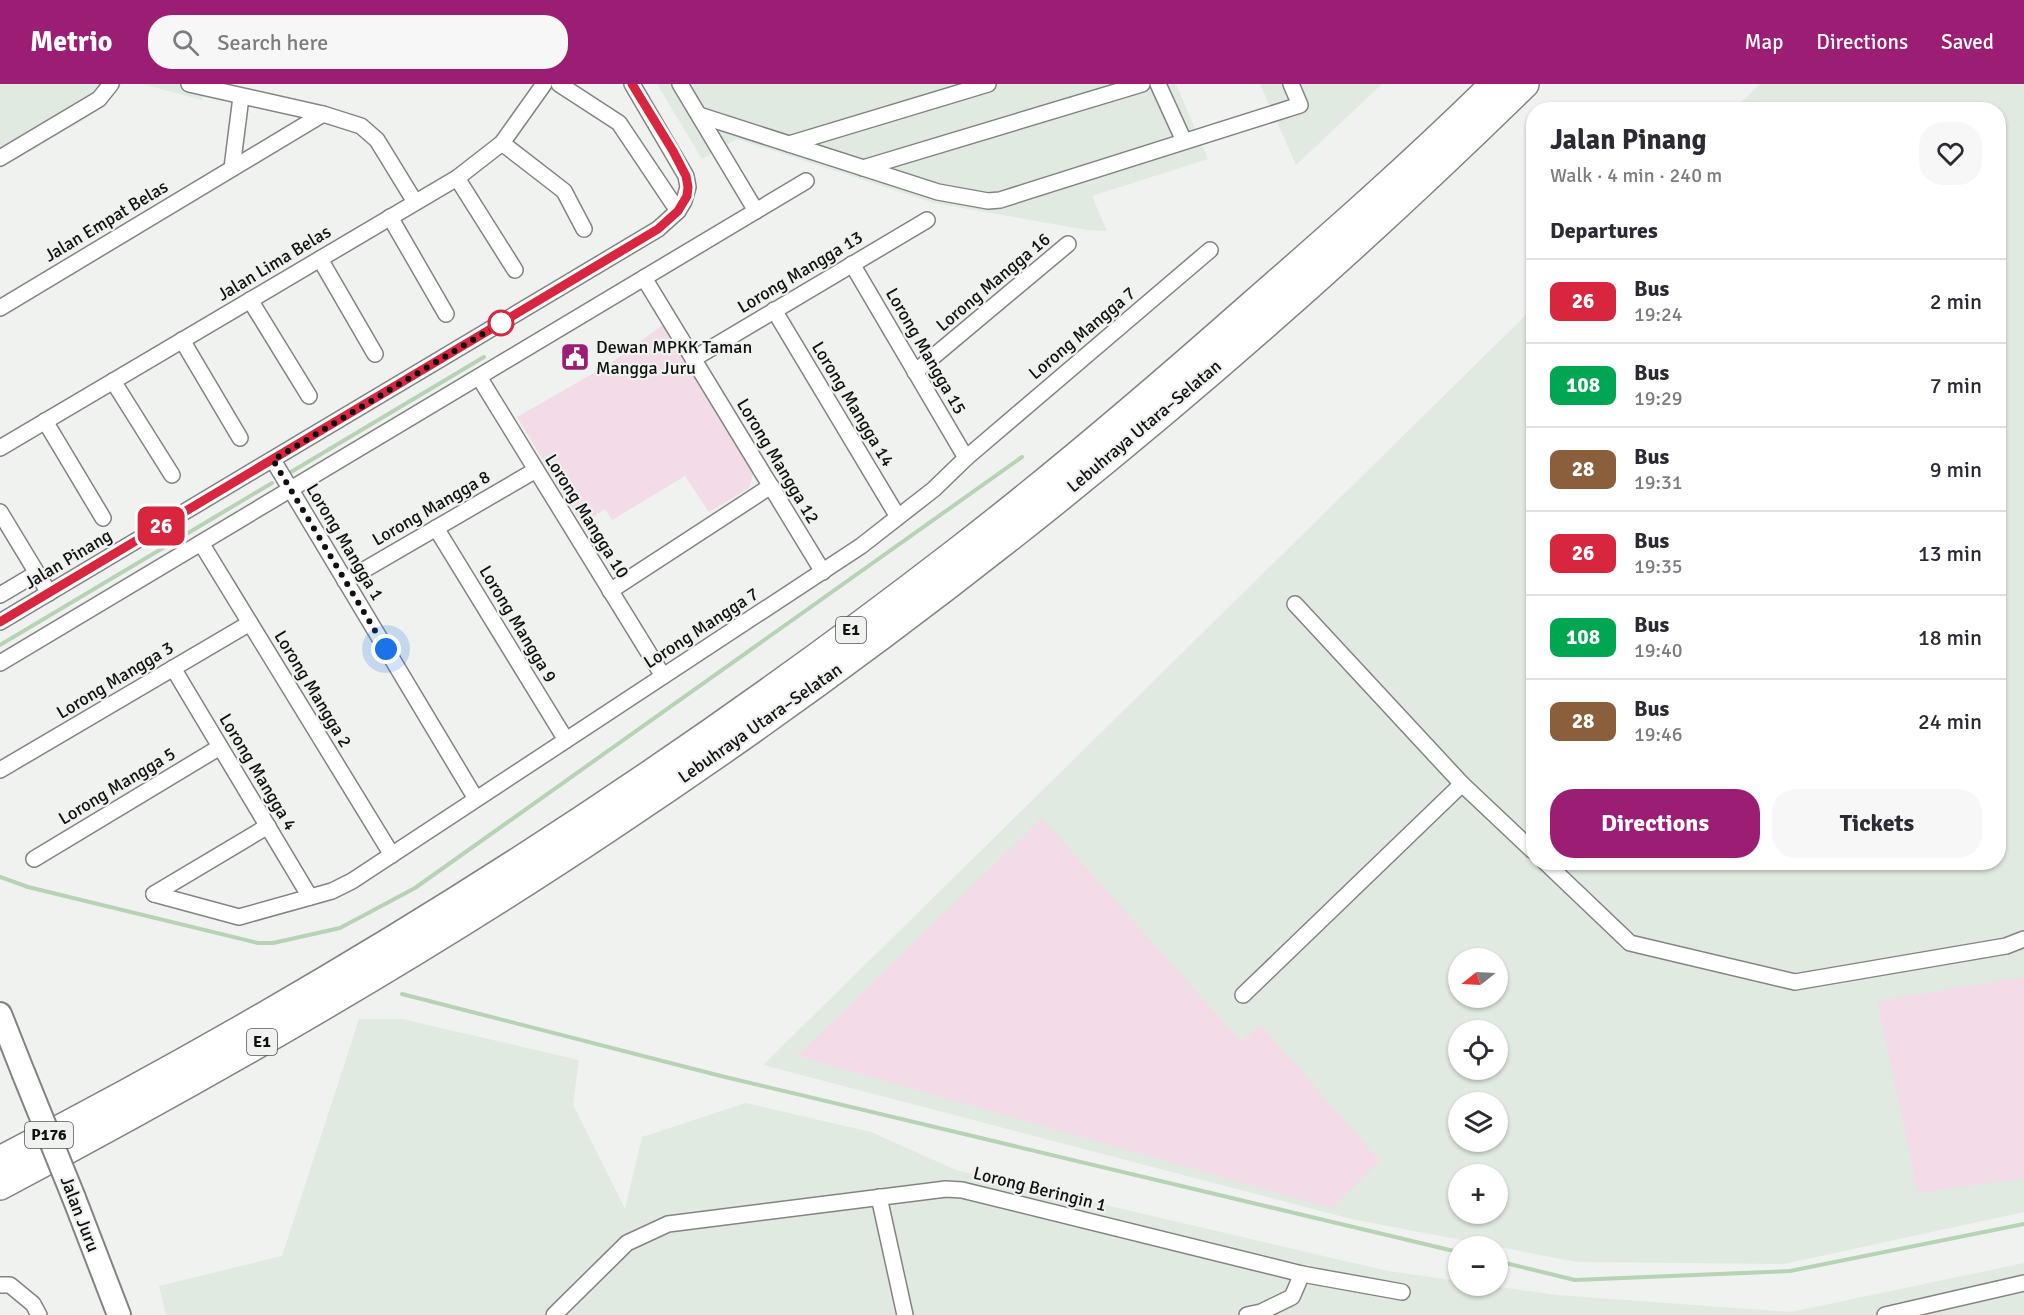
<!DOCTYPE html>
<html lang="en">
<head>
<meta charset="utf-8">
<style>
  :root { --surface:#fff; --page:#f7f7f7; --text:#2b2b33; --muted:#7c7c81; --line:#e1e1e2; --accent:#9c1e74 }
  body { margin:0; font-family:Signika,sans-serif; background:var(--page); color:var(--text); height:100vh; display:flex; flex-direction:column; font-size:22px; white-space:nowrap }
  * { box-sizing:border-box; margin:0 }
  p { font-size:20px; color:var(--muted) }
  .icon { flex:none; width:33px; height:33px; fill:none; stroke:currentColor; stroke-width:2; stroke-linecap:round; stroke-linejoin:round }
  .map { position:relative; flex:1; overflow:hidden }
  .drawer { position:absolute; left:1526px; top:18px; width:480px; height:768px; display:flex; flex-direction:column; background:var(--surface); border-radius:24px; box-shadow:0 2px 4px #0004 }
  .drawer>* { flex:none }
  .badge { padding:0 12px; border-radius:9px; font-size:21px; line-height:39px }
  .needle { width:39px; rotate:252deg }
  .tools { position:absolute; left:1448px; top:864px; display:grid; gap:12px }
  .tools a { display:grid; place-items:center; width:60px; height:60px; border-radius:50%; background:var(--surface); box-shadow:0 2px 4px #0004; font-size:30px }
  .you { position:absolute; width:30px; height:30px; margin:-15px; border:4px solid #fff; border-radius:50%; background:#1a73e8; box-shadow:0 0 0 9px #1a73e833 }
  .map>.badge { position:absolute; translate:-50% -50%; box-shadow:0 0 0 3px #fff }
  h2 { padding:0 24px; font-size:22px; line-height:54px }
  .round { display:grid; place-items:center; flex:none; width:63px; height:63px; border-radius:24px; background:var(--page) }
  .head { display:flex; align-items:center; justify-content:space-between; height:102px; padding:0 24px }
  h1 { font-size:28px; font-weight:700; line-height:45px }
  .button { display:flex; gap:12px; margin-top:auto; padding:12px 24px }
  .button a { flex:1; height:69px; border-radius:24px; background:var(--accent); color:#fff; font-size:24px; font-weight:700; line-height:69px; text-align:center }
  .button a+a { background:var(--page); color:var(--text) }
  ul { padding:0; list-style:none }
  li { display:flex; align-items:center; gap:18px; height:84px; padding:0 24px; border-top:2px solid var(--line) }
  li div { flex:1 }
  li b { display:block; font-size:22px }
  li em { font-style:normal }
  li .badge { min-width:66px; font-weight:700; text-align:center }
  header { display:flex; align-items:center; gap:36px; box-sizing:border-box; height:84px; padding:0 30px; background:var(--accent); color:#fff }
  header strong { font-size:28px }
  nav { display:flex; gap:33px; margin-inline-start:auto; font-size:21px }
  .search { width:420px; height:54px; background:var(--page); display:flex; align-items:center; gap:15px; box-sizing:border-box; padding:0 21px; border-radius:24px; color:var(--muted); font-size:22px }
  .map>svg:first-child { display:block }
</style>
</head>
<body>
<header>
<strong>Metrio</strong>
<div class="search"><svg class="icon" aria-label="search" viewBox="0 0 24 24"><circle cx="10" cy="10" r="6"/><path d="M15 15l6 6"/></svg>Search here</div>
<nav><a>Map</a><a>Directions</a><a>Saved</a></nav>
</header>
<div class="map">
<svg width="2024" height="1231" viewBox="0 0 2024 1231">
  <rect width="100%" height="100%" fill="#eff2ef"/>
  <g fill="#e1eae1" fill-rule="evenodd">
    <polygon points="0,0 122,0 107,19 87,34 0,85"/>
    <polygon points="142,0 206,0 202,16"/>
    <polygon points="657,0 1176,0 1208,75 1092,112 1107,147 1087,146 934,119 737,55 702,75"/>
    <polygon points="1260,0 1382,0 1296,81"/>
    <path d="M 1760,0 L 2024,0 L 2024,1128 L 1784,1180 L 1577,1178 L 1351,1135 L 763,981 L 1533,224 L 1533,778 L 1998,778 L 1998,26 L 1734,25 ZM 1458,874 L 1497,874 L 1497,914 L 1458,914 ZM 1458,946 L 1497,946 L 1497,986 L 1458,986 ZM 1458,1018 L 1497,1018 L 1497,1058 L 1458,1058 ZM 1458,1090 L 1497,1090 L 1497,1130 L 1458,1130 Z"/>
    <polygon points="359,935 402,935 579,976 573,1020 625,1125 642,1053 746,1019 871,1048 956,1086 1388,1187 1458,1197 1458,1202 1492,1202 1557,1211 1791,1228 2024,1179 2024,1231 166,1231 159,1202 282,1172"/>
  </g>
  <g fill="#f3dbe8">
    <polygon points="664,240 754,388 749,404 709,428 685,392 612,436 605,425 582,440 517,333 608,281"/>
    <polygon points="1042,734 1241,958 1261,941 1380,1077 1332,1124 797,972"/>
    <polygon points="2024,893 2024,1094 1918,1109 1877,917"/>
  </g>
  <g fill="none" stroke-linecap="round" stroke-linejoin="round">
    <g stroke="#b6d3b4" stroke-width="4">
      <polyline points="291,388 484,273"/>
      <polyline points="0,561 272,399"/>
      <polyline points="0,793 28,803 258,859 273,859 340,844 415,804 1022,373"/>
      <polyline points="402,910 721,992 1458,1168"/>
      <polyline points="1497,1177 1575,1196 1790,1187 2024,1140"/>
    </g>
    <g stroke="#828482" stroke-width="18">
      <g id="street">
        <polyline points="189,0 323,30 361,42 377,56 415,118"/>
        <polyline points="559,0 619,39 678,127"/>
        <polyline points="680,0 756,127"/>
        <polyline points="1158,0 1184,57"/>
        <polyline points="699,31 938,108 988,117 1000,116 1300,21 1291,0"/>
        <polyline points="502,59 564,107 584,145"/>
        <polyline points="789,60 988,0"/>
        <polyline points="0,74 99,15 111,0"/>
        <polyline points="232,84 241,13"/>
        <polyline points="863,84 1142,0"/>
        <polyline points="457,94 515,186"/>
        <polyline points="390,133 446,230"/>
        <polyline points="320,175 375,270"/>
        <polyline points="852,180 966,374"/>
        <polyline points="644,194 823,488"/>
        <polyline points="250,216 309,312"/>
        <polyline points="0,224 323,30"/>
        <polyline points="774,226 898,433"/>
        <polyline points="182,256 240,354"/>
        <polyline points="693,275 927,136"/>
        <polyline points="915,288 1068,160"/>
        <polyline points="479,293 663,592"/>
        <polyline points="113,297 172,391"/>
        <polyline points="45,337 103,434"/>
        <polyline points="0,364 457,94 502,59 544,0"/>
        <polyline points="273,376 476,715"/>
        <polyline points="0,428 49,509"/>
        <polyline points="436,444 566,656"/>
        <polyline points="201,459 392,771"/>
        <polyline points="345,497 536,386"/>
        <polyline points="610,507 771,402"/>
        <polyline points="0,511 37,489"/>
        <polyline points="1295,520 1462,700 1533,767"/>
        <polyline points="0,538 658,145 678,127 684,117 688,103 686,92 632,0"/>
        <polyline points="0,579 806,97"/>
        <polyline points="173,584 310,813"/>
        <polyline points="0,686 250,539"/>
        <polyline points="34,775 220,663"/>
        <polyline points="1545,778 1630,859 1795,898 2006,862 2024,855"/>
        <polyline points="154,810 239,833 332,807 352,797 861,462 934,405 966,374 1210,166"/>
        <polyline points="154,810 268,742"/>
        <polyline points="1243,911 1462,700"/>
        <polyline points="879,1113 905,1231"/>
        <polyline points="0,1201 10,1201 33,1220 39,1231"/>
        <polyline points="554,1231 627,1159 668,1140 946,1105 962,1106 1302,1190 1402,1208"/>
        <polyline points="1247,1231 1261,1228 1292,1213 1302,1190"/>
        <polyline points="1885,1231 2024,1199"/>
      </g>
    </g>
    <g stroke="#828482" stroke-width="26">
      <g id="primary">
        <polyline points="0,930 23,988"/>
        <polyline points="74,1114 119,1231"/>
      </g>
    </g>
    <g stroke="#828482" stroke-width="30">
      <g id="highway">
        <path d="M 0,1076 C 336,903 656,700 955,469 C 1056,391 1152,309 1247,225 C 1331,152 1415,78 1494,0"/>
        <path d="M 0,1102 C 210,991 416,873 613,741 C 938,525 1246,273 1525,0"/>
      </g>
    </g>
    <use href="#street" stroke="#fff" stroke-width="15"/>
    <use href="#primary" stroke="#fff" stroke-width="22"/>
    <use href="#highway" stroke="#fff" stroke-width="27"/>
    <g stroke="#828482" stroke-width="26" stroke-linecap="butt">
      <polyline id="primary-bridge" points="23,988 74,1114"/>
    </g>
    <use href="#primary-bridge" stroke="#fff" stroke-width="22"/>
  </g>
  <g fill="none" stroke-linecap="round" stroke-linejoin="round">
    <g stroke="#fff" stroke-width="14">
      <polyline id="line" points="0,538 638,157 658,145 678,127 687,112 688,103 686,92 673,67 632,0"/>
    </g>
    <use href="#line" stroke="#d7263d" stroke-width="9"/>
    <polyline stroke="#101110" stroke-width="6" stroke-dasharray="0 10.8" points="386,565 273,376 501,239"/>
  </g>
  <defs>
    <g id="civic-square" transform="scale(1.5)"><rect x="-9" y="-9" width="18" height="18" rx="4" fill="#9c1e74" stroke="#eff2ef"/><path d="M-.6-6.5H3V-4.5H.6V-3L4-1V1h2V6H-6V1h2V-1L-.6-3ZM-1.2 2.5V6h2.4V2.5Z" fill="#fff"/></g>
  </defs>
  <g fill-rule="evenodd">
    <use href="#civic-square" x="575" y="273"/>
  </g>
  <circle fill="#fff" stroke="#d7263d" stroke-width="3" cx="501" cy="239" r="12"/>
  <g text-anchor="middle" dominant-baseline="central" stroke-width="4.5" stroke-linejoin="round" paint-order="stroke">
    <g fill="#eff2ef" stroke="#535453" stroke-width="1.5">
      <rect x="836" y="533" width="30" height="26" rx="4.5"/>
      <rect x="247" y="945" width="30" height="26" rx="4.5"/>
      <rect x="25" y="1038" width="48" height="26" rx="4.5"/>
    </g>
    <g font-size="16" font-weight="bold" fill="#101110">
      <text x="851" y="546">E1</text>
      <text x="262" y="958">E1</text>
      <text x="49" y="1051">P176</text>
    </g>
    <g font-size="18" fill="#101110" stroke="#eff2ef">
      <text transform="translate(106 137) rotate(-31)">Jalan Empat Belas</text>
      <text transform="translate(274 179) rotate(-31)">Jalan Lima Belas</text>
      <text transform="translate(800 188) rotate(-31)">Lorong Mangga 13</text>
      <text transform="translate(993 198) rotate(-40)">Lorong Mangga 16</text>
      <text transform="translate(1082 249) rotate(-40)">Lorong Mangga 7</text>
      <text transform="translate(926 267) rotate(60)">Lorong Mangga 15</text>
      <text transform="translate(853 320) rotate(59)">Lorong Mangga 14</text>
      <text transform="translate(1144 342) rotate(-40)">Lebuhraya Utara–Selatan</text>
      <text transform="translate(778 377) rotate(59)">Lorong Mangga 12</text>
      <text transform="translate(431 424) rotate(-30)">Lorong Mangga 8</text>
      <text transform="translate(587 432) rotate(58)">Lorong Mangga 10</text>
      <text transform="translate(345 458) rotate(59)">Lorong Mangga 1</text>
      <text transform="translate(68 475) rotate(-31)">Jalan Pinang</text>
      <text transform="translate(518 540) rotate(59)">Lorong Mangga 9</text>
      <text transform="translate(701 544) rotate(-33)">Lorong Mangga 7</text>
      <text transform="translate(115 596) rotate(-31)">Lorong Mangga 3</text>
      <text transform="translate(313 605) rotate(59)">Lorong Mangga 2</text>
      <text transform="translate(760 639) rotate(-35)">Lebuhraya Utara–Selatan</text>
      <text transform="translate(258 688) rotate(59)">Lorong Mangga 4</text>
      <text transform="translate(117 702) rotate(-31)">Lorong Mangga 5</text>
      <text transform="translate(1040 1105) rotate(14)">Lorong Beringin 1</text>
      <text transform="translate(80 1130) rotate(69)">Jalan Juru</text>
    </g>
    <g font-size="18" fill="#101110" stroke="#eff2ef" text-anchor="start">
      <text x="596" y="263">Dewan MPKK Taman<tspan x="596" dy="21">Mangga Juru</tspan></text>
    </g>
  </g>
</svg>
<div class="tools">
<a><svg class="needle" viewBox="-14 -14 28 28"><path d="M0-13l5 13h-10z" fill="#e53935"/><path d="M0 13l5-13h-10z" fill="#7c7c81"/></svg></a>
<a><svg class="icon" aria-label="locate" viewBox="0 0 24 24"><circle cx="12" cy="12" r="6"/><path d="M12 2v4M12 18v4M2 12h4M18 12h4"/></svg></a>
<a><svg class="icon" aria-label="layers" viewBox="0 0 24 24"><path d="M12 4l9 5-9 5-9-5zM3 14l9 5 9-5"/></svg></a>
<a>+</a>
<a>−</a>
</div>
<div class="you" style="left:386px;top:565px"></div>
<b class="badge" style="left:161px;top:442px;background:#d7263d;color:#fff">26</b>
<section class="drawer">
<div class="head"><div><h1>Jalan Pinang</h1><p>Walk · 4 min · 240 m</p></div><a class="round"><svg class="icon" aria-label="heart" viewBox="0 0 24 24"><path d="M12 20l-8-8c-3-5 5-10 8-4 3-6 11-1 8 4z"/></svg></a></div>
<h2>Departures</h2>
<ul>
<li><span class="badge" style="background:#d7263d;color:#fff">26</span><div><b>Bus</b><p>19:24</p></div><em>2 min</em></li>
<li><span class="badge" style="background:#00a651;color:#fff">108</span><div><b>Bus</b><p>19:29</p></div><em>7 min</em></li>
<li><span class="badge" style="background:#8b5e3c;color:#fff">28</span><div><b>Bus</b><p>19:31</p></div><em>9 min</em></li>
<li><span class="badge" style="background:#d7263d;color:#fff">26</span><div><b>Bus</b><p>19:35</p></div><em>13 min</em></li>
<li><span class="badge" style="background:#00a651;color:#fff">108</span><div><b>Bus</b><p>19:40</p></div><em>18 min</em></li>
<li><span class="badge" style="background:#8b5e3c;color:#fff">28</span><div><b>Bus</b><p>19:46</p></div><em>24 min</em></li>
</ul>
<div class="button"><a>Directions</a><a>Tickets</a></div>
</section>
</div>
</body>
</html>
